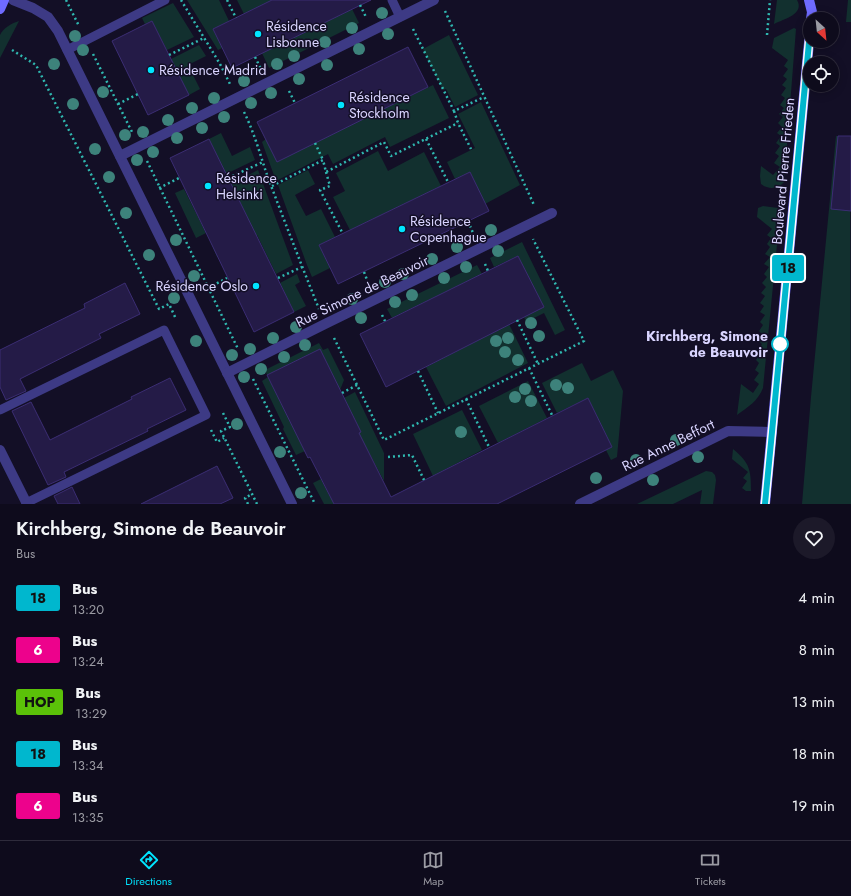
<!DOCTYPE html>
<html lang="en">
<head>
<meta charset="utf-8">
<style>
  :root { --surface:#0e0b1c; --page:#1c1929; --text:#f1f3f6; --muted:#9b9ba3; --line:#2e2b3b; --accent:#00e5ff }
  body { margin:0; font-family:Jost,sans-serif; background:var(--page); color:var(--text); height:100vh; display:flex; flex-direction:column; font-size:15px; white-space:nowrap }
  * { box-sizing:border-box; margin:0 }
  p { font-size:13px; color:var(--muted) }
  .icon { flex:none; width:22px; height:22px; fill:none; stroke:currentColor; stroke-width:2; stroke-linecap:round; stroke-linejoin:round }
  .map { position:relative; height:504px; overflow:hidden }
  .drawer { display:flex; flex-direction:column; background:var(--surface); flex:1 }
  .drawer>* { flex:none }
  .badge { padding:0 8px; border-radius:3px; font-size:14px; line-height:26px }
  .needle { width:26px; rotate:153deg }
  .fabs { position:absolute; left:803px; top:12px; display:grid; gap:8px }
  .fabs a { display:grid; place-items:center; width:36px; height:36px; border-radius:50%; background:var(--surface); box-shadow:0 2px 10px #0003,0 0 0 1px var(--line); font-size:20px }
  .map>.badge { position:absolute; translate:-50% -50%; box-shadow:0 0 0 2px #fff }
  .round { display:grid; place-items:center; flex:none; width:42px; height:42px; border-radius:21px; background:var(--page) }
  .head { display:flex; align-items:center; justify-content:space-between; height:68px; padding:0 16px }
  h1 { font-size:19px; font-weight:600; line-height:30px }
  ul { padding:0; list-style:none }
  li { display:flex; align-items:center; gap:12px; height:52px; padding:0 16px }
  li div { flex:1 }
  li b { display:block; font-size:15px }
  li em { font-style:normal }
  li .badge { min-width:44px; font-weight:700; text-align:center }
  .tabs { display:flex; justify-content:space-around; align-items:center; height:56px; border-top:1px solid var(--line); background:var(--surface); font-size:11px; color:var(--muted) }
  .tabs a { display:grid; justify-items:center; gap:2px }
  .tabs .active { color:var(--accent) }
  .map>svg:first-child { display:block }
</style>
</head>
<body>
<div class="map">
<svg width="851" height="504" viewBox="0 0 851 504">
  <rect width="100%" height="100%" fill="#130f26"/>
  <g fill="#12302f">
    <polygon points="187,0 219,0 229,21 213,29 222,48 218,50"/>
    <polygon points="237,0 272,0 244,14"/>
    <path d="M 777,0 L 797,0 C 805,14 784,19 774,24 Z"/>
    <polygon points="848,0 851,0 851,22 846,22"/>
    <polygon points="173,3 194,37 167,50 152,21 145,24 142,18"/>
    <polygon points="352,9 359,23 269,68 262,53"/>
    <path d="M 19,21 L 0,58 C 0,53 0,40 0,35 C 3,28 12,23 19,21 Z"/>
    <path d="M 794,28 L 796,29 L 784,182 C 779,189 768,190 761,184 L 760,176 L 761,166 L 773,175 L 780,167 L 774,163 L 779,156 L 775,153 L 780,146 L 776,143 L 781,136 L 777,133 L 782,127 L 778,123 L 783,117 L 779,114 L 784,108 L 780,105 L 785,98 L 781,95 L 786,88 L 782,85 L 787,79 L 783,76 L 788,69 L 784,66 L 788,60 L 772,48 L 774,38 Z"/>
    <polygon points="449,35 478,95 455,107 446,89 443,90 423,49"/>
    <polygon points="199,45 206,56 188,65 200,89 189,95 171,59"/>
    <polygon points="433,85 449,118 390,147 385,137 333,164 328,154 276,181 262,142 266,139 277,161"/>
    <polygon points="481,102 520,185 485,204 470,172 455,179 447,162 475,148 458,114"/>
    <polygon points="850,131 851,504 802,504 811,397 836,136 850,137"/>
    <polygon points="221,133 232,156 250,147 255,160 226,174 209,139"/>
    <polygon points="378,151 388,171 424,152 441,186 350,230 333,197 345,191 336,173"/>
    <polygon points="258,170 293,265 276,274 257,235 236,245 217,257 208,236 247,217 231,184"/>
    <polygon points="308,170 315,184 295,195 306,216 321,209 335,237 319,245 330,268 312,277 307,265 278,185"/>
    <polygon points="184,189 206,233 196,238 175,193"/>
    <path d="M 763,206 L 778,208 L 780,214 L 763,388 C 758,401 748,407 737,415 L 741,384 L 753,393 L 759,384 L 754,380 L 759,373 L 755,370 L 759,363 L 756,360 L 760,354 L 757,351 L 762,344 L 758,341 L 763,335 L 759,331 L 763,325 L 760,322 L 765,315 L 760,312 L 764,306 L 760,303 L 765,296 L 761,293 L 766,287 L 762,283 L 767,277 L 764,274 L 769,267 L 764,264 L 770,257 L 765,254 L 770,247 L 767,244 L 771,238 L 767,235 L 772,229 L 757,217 L 758,208 Z"/>
    <polygon points="522,242 565,330 555,335 544,313 526,322 524,317 543,307 518,256 494,267 490,258"/>
    <polygon points="477,265 482,274 392,318 387,309"/>
    <polygon points="297,274 300,282 295,285 306,306 294,312 280,283"/>
    <polygon points="509,324 528,363 446,406 426,367"/>
    <polygon points="319,343 323,350 328,348 344,380 340,390 320,349 267,375 265,370"/>
    <polygon points="582,363 591,381 613,370 623,391 617,457 611,460 606,450 612,447 588,398 557,413 542,383"/>
    <polygon points="268,377 305,451 296,455 283,429 284,427 262,381"/>
    <polygon points="528,381 547,418 498,443 479,406"/>
    <polygon points="355,392 384,453 384,481 366,447 324,468 316,455 361,432 344,398"/>
    <polygon points="462,410 482,450 433,476 413,434"/>
    <path d="M 733,449 C 750,463 751,470 751,491 L 746,491 L 742,488 L 747,481 L 743,478 L 748,472 L 732,459 Z"/>
    <polygon points="706,471 712,472 715,475 716,480 713,504 700,504 702,490 673,504 637,504"/>
    <polygon points="321,479 334,504 324,504 313,483"/>
  </g>
  <g fill="#241b47" stroke="#3b2d73">
    <polygon points="272,0 371,0 232,68 213,29"/>
    <polygon points="152,21 189,95 148,115 112,41"/>
    <polygon points="408,47 428,87 277,162 257,122"/>
    <polygon points="838,136 851,136 851,211 831,209"/>
    <polygon points="209,139 294,312 254,332 170,158"/>
    <polygon points="470,172 489,211 338,284 319,245"/>
    <polygon points="518,256 544,307 386,387 360,334"/>
    <polygon points="125,283 140,314 99,334 101,338 20,379 26,391 6,400 0,387 0,350 85,308 84,304"/>
    <polygon points="320,349 361,432 359,433 391,497 588,398 612,447 497,504 334,504 310,457 308,458 267,375"/>
    <polygon points="170,378 186,410 147,429 148,431 64,472 66,477 48,485 12,411 31,402 50,440 132,399 131,397"/>
    <polygon points="217,466 233,498 220,504 141,504"/>
    <polygon points="72,487 80,504 58,504 54,496"/>
  </g>
  <g fill="none" stroke-linecap="round" stroke-linejoin="round">
    <g stroke="#2fb8b0" stroke-width="2.5" stroke-dasharray="2 3" stroke-linecap="butt">
      <polyline points="66,0 79,26"/>
      <polyline points="181,0 220,64 230,84"/>
      <polyline points="227,0 236,18"/>
      <polyline points="360,5 366,17"/>
      <polyline points="445,11 534,205"/>
      <polyline points="413,29 454,111 484,97"/>
      <polyline points="767,35 770,0"/>
      <polyline points="12,50 36,65 159,309 169,304 176,319"/>
      <polyline points="93,54 132,132"/>
      <polyline points="169,55 204,38"/>
      <polyline points="255,57 261,69"/>
      <polyline points="289,91 295,103"/>
      <polyline points="118,104 138,94"/>
      <polyline points="454,111 458,123 471,149"/>
      <path d="M 244,112 C 254,132 260,154 267,175 C 284,220 301,264 319,309"/>
      <polyline points="426,139 448,182"/>
      <polyline points="315,143 323,160"/>
      <polyline points="147,161 238,349"/>
      <polyline points="326,172 330,186 320,190 343,234"/>
      <polyline points="228,178 263,162"/>
      <polyline points="272,186 323,160 326,172 384,142 391,156 458,123"/>
      <polyline points="159,188 179,178"/>
      <polyline points="468,221 473,233"/>
      <polyline points="485,264 488,271"/>
      <polyline points="364,272 369,285"/>
      <polyline points="278,278 302,267"/>
      <polyline points="208,288 227,278"/>
      <polyline points="382,315 385,321"/>
      <polyline points="517,320 538,364"/>
      <polyline points="334,338 384,440 584,341 533,239"/>
      <polyline points="529,368 552,415"/>
      <polyline points="418,371 438,413"/>
      <polyline points="253,379 315,504"/>
      <polyline points="342,393 357,385"/>
      <polyline points="466,399 489,447"/>
      <polyline points="223,413 230,427 221,431 257,504"/>
      <polyline points="211,430 217,442 224,438"/>
      <polyline points="388,457 412,455 424,480"/>
      <polyline points="248,504 245,498 252,494"/>
    </g>
    <g stroke="#3d3a85" stroke-width="9">
      <polyline points="392,0 400,17"/>
      <polyline points="67,50 165,0"/>
      <polyline points="0,410 164,330 206,415 26,503"/>
    </g>
    <g stroke="#3d3a85" stroke-width="10">
      <polyline points="13,0 33,8 48,17 58,31 292,504"/>
      <polyline points="120,156 434,0"/>
      <polyline points="227,373 327,323 552,213"/>
      <polyline points="0,450 27,504"/>
      <polyline points="580,504 728,431 772,432"/>
    </g>
    <g stroke="#6f6bff" stroke-width="10">
      <polyline points="809,0 812,12 811,19"/>
      <polyline points="0,9 4,0"/>
      <polyline points="765,504 810,32"/>
    </g>
  </g>
  <g fill="#3d827b">
    <circle cx="382" cy="13" r="6"/>
    <circle cx="352" cy="28" r="6"/>
    <circle cx="388" cy="34" r="6"/>
    <circle cx="75" cy="36" r="6"/>
    <circle cx="325" cy="42" r="6"/>
    <circle cx="359" cy="49" r="6"/>
    <circle cx="83" cy="50" r="6"/>
    <circle cx="294" cy="56" r="6"/>
    <circle cx="54" cy="64" r="6"/>
    <circle cx="277" cy="64" r="6"/>
    <circle cx="327" cy="65" r="6"/>
    <circle cx="299" cy="79" r="6"/>
    <circle cx="244" cy="81" r="6"/>
    <circle cx="103" cy="92" r="6"/>
    <circle cx="271" cy="93" r="6"/>
    <circle cx="214" cy="98" r="6"/>
    <circle cx="251" cy="103" r="6"/>
    <circle cx="73" cy="104" r="6"/>
    <circle cx="192" cy="108" r="6"/>
    <circle cx="224" cy="117" r="6"/>
    <circle cx="168" cy="120" r="6"/>
    <circle cx="202" cy="128" r="6"/>
    <circle cx="143" cy="132" r="6"/>
    <circle cx="125" cy="135" r="6"/>
    <circle cx="177" cy="138" r="6"/>
    <circle cx="95" cy="149" r="6"/>
    <circle cx="153" cy="152" r="6"/>
    <circle cx="137" cy="160" r="6"/>
    <circle cx="109" cy="177" r="6"/>
    <circle cx="126" cy="213" r="6"/>
    <circle cx="491" cy="230" r="6"/>
    <circle cx="176" cy="240" r="6"/>
    <circle cx="457" cy="247" r="6"/>
    <circle cx="498" cy="251" r="6"/>
    <circle cx="149" cy="255" r="6"/>
    <circle cx="432" cy="259" r="6"/>
    <circle cx="466" cy="267" r="6"/>
    <circle cx="403" cy="274" r="6"/>
    <circle cx="194" cy="276" r="6"/>
    <circle cx="444" cy="278" r="6"/>
    <circle cx="385" cy="282" r="6"/>
    <circle cx="412" cy="295" r="6"/>
    <circle cx="174" cy="298" r="6"/>
    <circle cx="352" cy="299" r="6"/>
    <circle cx="395" cy="302" r="6"/>
    <circle cx="361" cy="318" r="6"/>
    <circle cx="531" cy="323" r="6"/>
    <circle cx="296" cy="327" r="6"/>
    <circle cx="539" cy="336" r="6"/>
    <circle cx="273" cy="338" r="6"/>
    <circle cx="508" cy="338" r="6"/>
    <circle cx="196" cy="341" r="6"/>
    <circle cx="496" cy="341" r="6"/>
    <circle cx="305" cy="345" r="6"/>
    <circle cx="250" cy="349" r="6"/>
    <circle cx="505" cy="352" r="6"/>
    <circle cx="232" cy="355" r="6"/>
    <circle cx="284" cy="357" r="6"/>
    <circle cx="518" cy="360" r="6"/>
    <circle cx="261" cy="369" r="6"/>
    <circle cx="244" cy="377" r="6"/>
    <circle cx="556" cy="385" r="6"/>
    <circle cx="568" cy="388" r="6"/>
    <circle cx="525" cy="389" r="6"/>
    <circle cx="515" cy="397" r="6"/>
    <circle cx="531" cy="401" r="6"/>
    <circle cx="237" cy="424" r="6"/>
    <circle cx="461" cy="432" r="6"/>
    <circle cx="676" cy="440" r="6"/>
    <circle cx="280" cy="452" r="6"/>
    <circle cx="698" cy="457" r="6"/>
    <circle cx="636" cy="460" r="6"/>
    <circle cx="596" cy="478" r="6"/>
    <circle cx="653" cy="480" r="6"/>
    <circle cx="301" cy="493" r="6"/>
  </g>
  <g fill="none" stroke-linecap="round" stroke-linejoin="round">
    <g stroke="#fff" stroke-width="9">
      <polyline id="line" points="765,504 772,432 810,32"/>
    </g>
    <use href="#line" stroke="#00b7ce" stroke-width="6"/>
  </g>
  <g fill="#00e5ff" stroke="#130f26" stroke-width="1.5">
    <circle cx="258" cy="34" r="4"/>
    <circle cx="151" cy="70" r="4"/>
    <circle cx="341" cy="105" r="4"/>
    <circle cx="208" cy="186" r="4"/>
    <circle cx="402" cy="229" r="4"/>
    <circle cx="256" cy="286" r="4"/>
  </g>
  <circle fill="#fff" stroke="#00b7ce" stroke-width="2" cx="780" cy="344" r="8"/>
  <g text-anchor="middle" dominant-baseline="central" stroke-width="3" stroke-linejoin="round" paint-order="stroke">
    <g font-size="14" fill="#d9d4ff" stroke="#130f26" text-anchor="start">
      <text x="266" y="26">Résidence<tspan x="266" dy="16">Lisbonne</tspan></text>
      <text x="159" y="70">Résidence Madrid</text>
      <text x="349" y="97">Résidence<tspan x="349" dy="16">Stockholm</tspan></text>
      <text x="216" y="178">Résidence<tspan x="216" dy="16">Helsinki</tspan></text>
      <text x="410" y="221">Résidence<tspan x="410" dy="16">Copenhague</tspan></text>
      <text x="248" y="286" text-anchor="end">Résidence Oslo</text>
    </g>
    <g font-size="14" fill="#d9d4ff" stroke="#130f26">
      <text transform="translate(783 171) rotate(-85)">Boulevard Pierre Frieden</text>
      <text transform="translate(362 291) rotate(-26)">Rue Simone de Beauvoir</text>
      <text transform="translate(668 445) rotate(-26)">Rue Anne Beffort</text>
    </g>
    <g font-size="14" font-weight="bold" fill="#d9d4ff" stroke="#130f26" text-anchor="end">
      <text x="768" y="336">Kirchberg, Simone<tspan x="768" dy="16">de Beauvoir</tspan></text>
    </g>
  </g>
</svg>
<div class="fabs">
<a><svg class="needle" viewBox="-14 -14 28 28"><path d="M0-13l5 13h-10z" fill="#e53935"/><path d="M0 13l5-13h-10z" fill="#9b9ba3"/></svg></a>
<a><svg class="icon" aria-label="locate" viewBox="0 0 24 24"><circle cx="12" cy="12" r="6"/><path d="M12 2v4M12 18v4M2 12h4M18 12h4"/></svg></a>
</div>
<b class="badge" style="left:788px;top:268px;background:#00b7ce;color:#111">18</b>
</div>
<section class="drawer">
<div class="head"><div><h1>Kirchberg, Simone de Beauvoir</h1><p>Bus</p></div><a class="round"><svg class="icon" aria-label="heart" viewBox="0 0 24 24"><path d="M12 20l-8-8c-3-5 5-10 8-4 3-6 11-1 8 4z"/></svg></a></div>
<ul>
<li><span class="badge" style="background:#00b7ce;color:#111">18</span><div><b>Bus</b><p>13:20</p></div><em>4 min</em></li>
<li><span class="badge" style="background:#ed028c;color:#fff">6</span><div><b>Bus</b><p>13:24</p></div><em>8 min</em></li>
<li><span class="badge" style="background:#5bc109;color:#111">HOP</span><div><b>Bus</b><p>13:29</p></div><em>13 min</em></li>
<li><span class="badge" style="background:#00b7ce;color:#111">18</span><div><b>Bus</b><p>13:34</p></div><em>18 min</em></li>
<li><span class="badge" style="background:#ed028c;color:#fff">6</span><div><b>Bus</b><p>13:35</p></div><em>19 min</em></li>
</ul>
</section>
<nav class="tabs">
<a class="active"><svg class="icon" aria-label="directions" viewBox="0 0 24 24"><path d="M12 3l9 9-9 9-9-9zM9 14v-3h6M13 9l2 2-2 2"/></svg>Directions</a>
<a><svg class="icon" aria-label="map" viewBox="0 0 24 24"><path d="M3 6l6-2 6 2 6-2v14l-6 2-6-2-6 2zM9 4v14M15 6v14"/></svg>Map</a>
<a><svg class="icon" aria-label="tickets" viewBox="0 0 24 24"><path d="M3 7h18v10H3zM15 7v10"/></svg>Tickets</a>
</nav>
</body>
</html>
